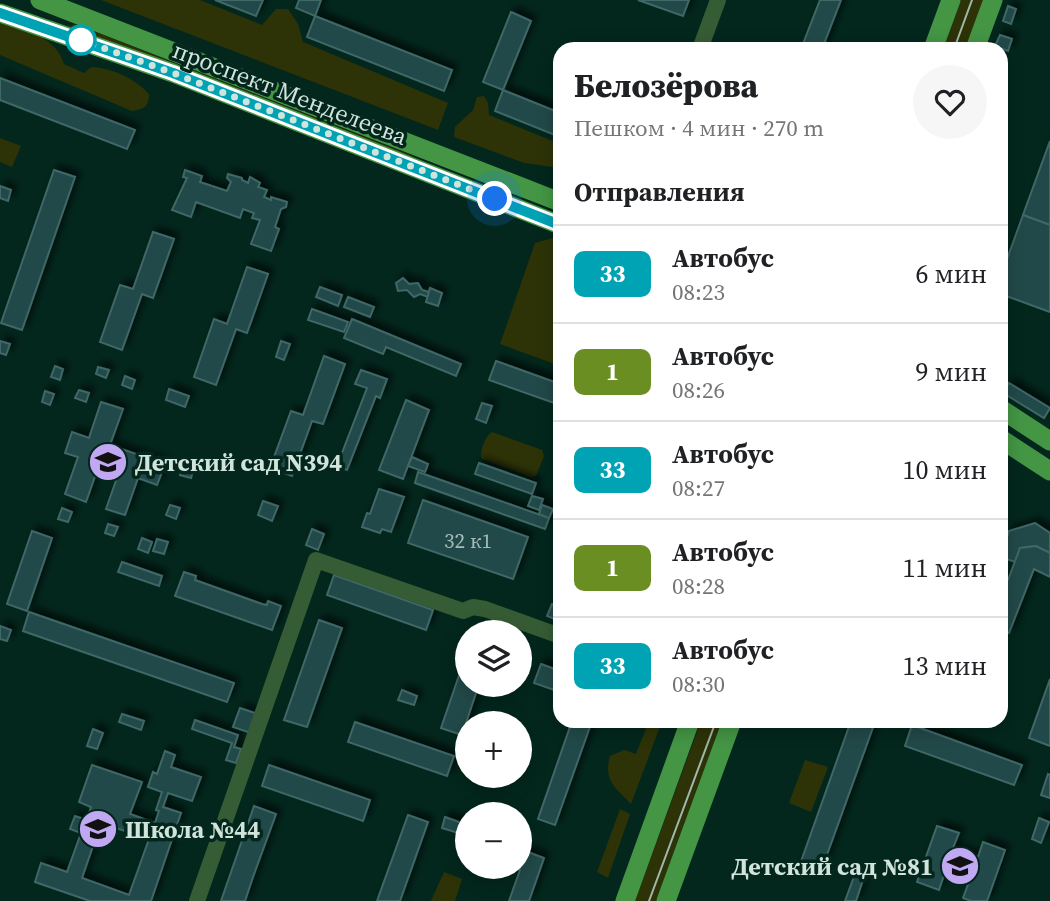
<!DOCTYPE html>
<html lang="ru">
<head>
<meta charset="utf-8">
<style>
  :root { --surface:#fff; --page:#f6f6f6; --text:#202124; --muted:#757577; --line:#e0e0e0 }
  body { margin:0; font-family:"Source Serif 4",serif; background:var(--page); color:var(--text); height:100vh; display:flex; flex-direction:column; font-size:26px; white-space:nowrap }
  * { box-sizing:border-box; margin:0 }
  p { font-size:23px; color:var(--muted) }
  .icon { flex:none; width:38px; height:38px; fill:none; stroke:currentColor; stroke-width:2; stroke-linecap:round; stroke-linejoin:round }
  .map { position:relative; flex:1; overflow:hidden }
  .sheet { position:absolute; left:553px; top:42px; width:455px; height:686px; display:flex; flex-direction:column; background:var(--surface); border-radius:21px; box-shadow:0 4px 18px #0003 }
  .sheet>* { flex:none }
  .badge { padding:0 14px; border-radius:10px; font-size:24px; line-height:46px }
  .controls { position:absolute; left:455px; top:620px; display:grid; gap:14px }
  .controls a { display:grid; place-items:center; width:77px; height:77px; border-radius:50%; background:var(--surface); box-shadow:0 4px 18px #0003; font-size:35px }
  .you { position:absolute; width:35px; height:35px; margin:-18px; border:5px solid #fff; border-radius:50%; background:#1a73e8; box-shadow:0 0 0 10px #1a73e833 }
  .map>.badge { position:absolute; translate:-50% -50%; box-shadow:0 0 0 4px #fff }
  h2 { padding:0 21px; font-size:26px; line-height:63px }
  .round { display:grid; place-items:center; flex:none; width:74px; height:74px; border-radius:37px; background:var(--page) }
  .summary { display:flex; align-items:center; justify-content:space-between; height:119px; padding:0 21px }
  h1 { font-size:33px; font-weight:800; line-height:52px }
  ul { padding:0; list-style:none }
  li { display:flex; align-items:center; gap:21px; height:98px; padding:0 21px; border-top:2px solid var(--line) }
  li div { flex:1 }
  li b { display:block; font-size:26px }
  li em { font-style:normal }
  li .badge { min-width:77px; font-weight:700; text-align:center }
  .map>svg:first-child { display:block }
</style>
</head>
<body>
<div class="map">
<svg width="1050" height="901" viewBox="0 0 1050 901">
  <defs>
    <filter id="shadow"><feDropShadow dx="5" dy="-5" stdDeviation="3.5" flood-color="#0009"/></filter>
  </defs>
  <rect width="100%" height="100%" fill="#03271d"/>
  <g fill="#2d3307">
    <polygon points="101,0 200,0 262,25 276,9 288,9 298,24 303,42 448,103 438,130"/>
    <polygon points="961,0 986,0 968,49 943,49"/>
    <path d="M 0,20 C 23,29 57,37 64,64 L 84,73 L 91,67 C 113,68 134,78 149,94 C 149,107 144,109 132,111 L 0,55 Z"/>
    <polygon points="75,24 411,155 414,158 69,28 69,26"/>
    <polygon points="484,96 488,103 489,115 560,144 560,168 524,163 454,137 455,127 473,110 477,97"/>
    <polygon points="0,138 21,146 12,167 0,162"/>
    <polygon points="552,238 560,241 560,366 500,344 535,243"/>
    <path d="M 492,432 L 542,450 L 544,456 L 536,476 L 531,477 L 482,459 C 479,452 485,436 492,432 Z"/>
    <path d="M 649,721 L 662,721 L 631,804 C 616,788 603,781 610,756 L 624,750 L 636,754 Z"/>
    <polygon points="701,721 722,721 656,901 635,901"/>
    <polygon points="805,760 828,767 811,812 789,803"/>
    <polygon points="620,809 630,814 608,878 597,872"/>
    <polygon points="444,872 462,879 455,901 431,901"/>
  </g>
  <g fill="#204848" stroke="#3f6766" stroke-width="2" fill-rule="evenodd" filter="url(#shadow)">
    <polygon points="215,0 263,0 256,16"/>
    <polygon points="299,0 321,0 315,16 296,8"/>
    <polygon points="638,0 689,0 683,16"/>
    <polygon points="820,0 841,0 822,49 801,49"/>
    <polygon points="1008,6 1016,9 1011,24 1003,21"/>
    <polygon points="511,12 531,21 503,90 483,82"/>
    <polygon points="315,16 452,70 444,91 307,37"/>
    <polygon points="1000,35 1012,39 1008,51 995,46"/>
    <polygon points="0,78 135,130 127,149 0,100"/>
    <polygon points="503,90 560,113 560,137 495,111"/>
    <polygon points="1050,141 1050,225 1023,215"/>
    <polygon points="54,170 75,177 22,330 1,323"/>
    <polygon points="185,170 202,176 200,182 227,191 231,182 227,178 228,174 242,178 242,180 248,183 250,177 260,183 258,187 267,190 264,197 271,200 271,197 287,202 286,207 281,209 275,227 279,229 271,251 251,244 260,220 252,218 254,213 243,209 240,218 196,202 191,217 172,210 187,178 183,177"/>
    <polygon points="0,186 11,190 8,201 0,198"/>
    <polygon points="1023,215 1050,225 1050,312 1001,294 1001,276"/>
    <polygon points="153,232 174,239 153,298 142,294 122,350 100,342 120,285 133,289"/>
    <polygon points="247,267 268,274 247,333 236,329 216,385 194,377 214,319 227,324"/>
    <polygon points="403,278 409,284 418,283 422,290 429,292 428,297 420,294 414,297 407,290 398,291 396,283"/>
    <polygon points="320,287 342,295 338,306 316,297"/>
    <polygon points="430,288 442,293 438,306 426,302"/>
    <polygon points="348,297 374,307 370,317 344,307"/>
    <polygon points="312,309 348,322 344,332 308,320"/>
    <polygon points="352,319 461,364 456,376 386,347 383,354 344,338"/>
    <polygon points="0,341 10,344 6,355 0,353"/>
    <polygon points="281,341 290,344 284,360 276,357"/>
    <polygon points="324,356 345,364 323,424 312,421 292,476 270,468 291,411 303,415"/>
    <polygon points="496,361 560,384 560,405 489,380"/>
    <polygon points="55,366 63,369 60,380 51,377"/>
    <polygon points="98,367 109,370 106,378 96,374"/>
    <polygon points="361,370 387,379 380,398 376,396 347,470 337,466 367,388 355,384"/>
    <polygon points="125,376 135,380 132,389 122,385"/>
    <polygon points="1009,383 1050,408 1044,418 1003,393"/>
    <polygon points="169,389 189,396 185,407 166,400"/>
    <polygon points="79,390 89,393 86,402 75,398"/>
    <polygon points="45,391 54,394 50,405 42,402"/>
    <polygon points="406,400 429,410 403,479 379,470"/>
    <polygon points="101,402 123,409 110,445 165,464 157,485 138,478 125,515 106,509 119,472 99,465 86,502 65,494 78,457 65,453 72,432 89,438"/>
    <polygon points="482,403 492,406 486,423 476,419"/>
    <polygon points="412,457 428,464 425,472 408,466"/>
    <polygon points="479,463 536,483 532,494 475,474"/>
    <polygon points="184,464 194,468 191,478 180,475"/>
    <polygon points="418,472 549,518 545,529 415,483"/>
    <polygon points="379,489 404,497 391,532 382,529 380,533 362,527 367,513 370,514"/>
    <polygon points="532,496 543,499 539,510 528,506"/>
    <polygon points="423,500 528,537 513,579 408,543"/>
    <polygon points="263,501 278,506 272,521 258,515"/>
    <polygon points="170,505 180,508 176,519 166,515"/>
    <polygon points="542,505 553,509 549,518 539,514"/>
    <polygon points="62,508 72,512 68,522 58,519"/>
    <polygon points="1035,523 1050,533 1050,553 1036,546 1020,548 1015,562 1001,557 1009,531"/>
    <polygon points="108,524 118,527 114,536 105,533"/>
    <polygon points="312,529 324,534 318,550 306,545"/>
    <polygon points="32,531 52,538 27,611 7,604"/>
    <polygon points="142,538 152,542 148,553 138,549"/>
    <polygon points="157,539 168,542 164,554 153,551"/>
    <polygon points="1036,546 1050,553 1050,577 1034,569 1009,633 1001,630 1001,578 1008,580 1020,548"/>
    <polygon points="122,562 162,576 159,586 118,572"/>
    <polygon points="184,572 196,576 195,580 262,604 267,605 268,601 281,606 272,630 175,596"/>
    <polygon points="334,575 433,610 426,630 327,595"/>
    <polygon points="552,604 560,607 560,621 547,616"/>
    <polygon points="29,612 234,683 227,702 23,631"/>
    <polygon points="319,620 342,628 307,727 284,720"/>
    <polygon points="0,626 11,630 7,641 0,639"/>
    <polygon points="467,652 467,684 479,684 462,735 441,728"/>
    <polygon points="541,664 560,671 560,692 534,683"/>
    <polygon points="1050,679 1050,746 1029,738"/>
    <polygon points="402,690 417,696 414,705 398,700"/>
    <polygon points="240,708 258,714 251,733 233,727"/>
    <polygon points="122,714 144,721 141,730 119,722"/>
    <polygon points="195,720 238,735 234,747 241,749 236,763 226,760 232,743 192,729"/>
    <polygon points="572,721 592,721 555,825 538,819"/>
    <polygon points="851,721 886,721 884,725 875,722 820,874 799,867"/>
    <polygon points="355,722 454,756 447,776 348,742"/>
    <polygon points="912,725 1022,765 1014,785 905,746"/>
    <polygon points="93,729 103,733 97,749 87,746"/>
    <path d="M 165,751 L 175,755 L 171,767 L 201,777 L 192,801 L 168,793 L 163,807 L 181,813 L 151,901 L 90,901 L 35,882 L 41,863 L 67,872 L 81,833 L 70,829 L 75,816 L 87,820 L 91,807 L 79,802 L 92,765 L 142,782 L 130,814 L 155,823 L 159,811 L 156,810 L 162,792 L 148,787 L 153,772 L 157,774 ZM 101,823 L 149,839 L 129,895 L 82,878 Z"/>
    <polygon points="269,765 370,800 363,821 262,786"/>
    <polygon points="1048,774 1050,775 1050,798 1041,795"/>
    <polygon points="254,806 276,814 253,877 245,901 221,901"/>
    <polygon points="408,815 428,822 400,901 377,901"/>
    <polygon points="445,817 467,825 465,835 442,828"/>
    <polygon points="1039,818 1049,822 1041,843 1032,839"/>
    <polygon points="937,826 959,833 953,848 978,857 983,842 1005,850 987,901 971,901 963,898 973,871 965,868 964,873 955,870 956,865 948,863 939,890 917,882"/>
    <polygon points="520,849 544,858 529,901 509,901 520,870 508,866 520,866"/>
    <polygon points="855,874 864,877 856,901 845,901"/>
  </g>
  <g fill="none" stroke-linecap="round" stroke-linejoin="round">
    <g stroke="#365c35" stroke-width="16">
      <polyline points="700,49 718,0"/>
      <polyline points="197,901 316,560 463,611 473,607 485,609 560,636"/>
    </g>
    <g stroke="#449645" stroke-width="19">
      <polyline points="40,0 560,202"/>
      <polyline points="0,13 173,73 560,225"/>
      <polyline points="933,49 951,0"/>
      <polyline points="975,49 993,0"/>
      <polyline points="1001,409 1050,441"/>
      <polyline points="1001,439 1050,471"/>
      <polyline points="625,901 690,721"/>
      <polyline points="666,901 732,721"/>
    </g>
    <g stroke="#a0b7ae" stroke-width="2">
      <polyline points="954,49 972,0"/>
      <polyline points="649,901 716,721"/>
    </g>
  </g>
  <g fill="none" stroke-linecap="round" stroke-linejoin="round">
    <g stroke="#fff" stroke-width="16">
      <polyline id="line" points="0,13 173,73 560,225"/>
    </g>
    <use href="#line" stroke="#00a3b4" stroke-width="10"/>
    <polyline stroke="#d1e4dc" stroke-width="7" stroke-dasharray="0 12.6" points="81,40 173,73 495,199"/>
  </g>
  <defs>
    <g id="school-disc" transform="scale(2.0125)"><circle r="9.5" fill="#c1a8f3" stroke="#03271d"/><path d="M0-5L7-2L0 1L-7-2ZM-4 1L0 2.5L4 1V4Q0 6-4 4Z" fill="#111"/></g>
  </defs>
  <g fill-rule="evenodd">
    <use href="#school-disc" x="108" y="462"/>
    <use href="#school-disc" x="98" y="829"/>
    <use href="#school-disc" x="960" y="866"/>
  </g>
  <circle fill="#fff" stroke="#00a3b4" stroke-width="3.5" cx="81" cy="40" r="14"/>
  <g text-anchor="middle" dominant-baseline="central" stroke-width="7" stroke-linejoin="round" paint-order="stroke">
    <g font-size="21" fill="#a5bdb7">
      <text x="468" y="540">32 к1</text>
    </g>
    <g font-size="24" fill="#d1e4dc" stroke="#03271d">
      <text transform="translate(290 93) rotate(21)">проспект Менделеева</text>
    </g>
    <g font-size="24" font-weight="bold" fill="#d1e4dc" stroke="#03271d" text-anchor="start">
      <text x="135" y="462">Детский сад N394</text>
      <text x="125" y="829">Школа №44</text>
      <text x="933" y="866" text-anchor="end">Детский сад №81</text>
    </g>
  </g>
</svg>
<div class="controls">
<a><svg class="icon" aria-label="layers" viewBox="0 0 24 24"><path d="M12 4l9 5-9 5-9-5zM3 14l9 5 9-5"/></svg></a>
<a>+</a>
<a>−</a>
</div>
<div class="you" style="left:495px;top:199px"></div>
<section class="sheet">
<div class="summary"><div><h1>Белозёрова</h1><p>Пешком · 4 мин · 270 m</p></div><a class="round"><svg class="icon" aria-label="heart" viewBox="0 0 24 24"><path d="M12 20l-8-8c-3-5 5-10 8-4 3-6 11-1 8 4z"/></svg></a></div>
<h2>Отправления</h2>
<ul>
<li><span class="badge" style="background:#00a3b4;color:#fff">33</span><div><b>Автобус</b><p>08:23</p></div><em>6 мин</em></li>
<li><span class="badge" style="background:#6b8e23;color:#fff">1</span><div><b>Автобус</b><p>08:26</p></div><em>9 мин</em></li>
<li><span class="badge" style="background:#00a3b4;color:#fff">33</span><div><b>Автобус</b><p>08:27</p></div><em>10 мин</em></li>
<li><span class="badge" style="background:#6b8e23;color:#fff">1</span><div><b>Автобус</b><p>08:28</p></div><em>11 мин</em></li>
<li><span class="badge" style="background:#00a3b4;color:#fff">33</span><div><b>Автобус</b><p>08:30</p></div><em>13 мин</em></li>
</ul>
</section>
</div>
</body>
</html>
